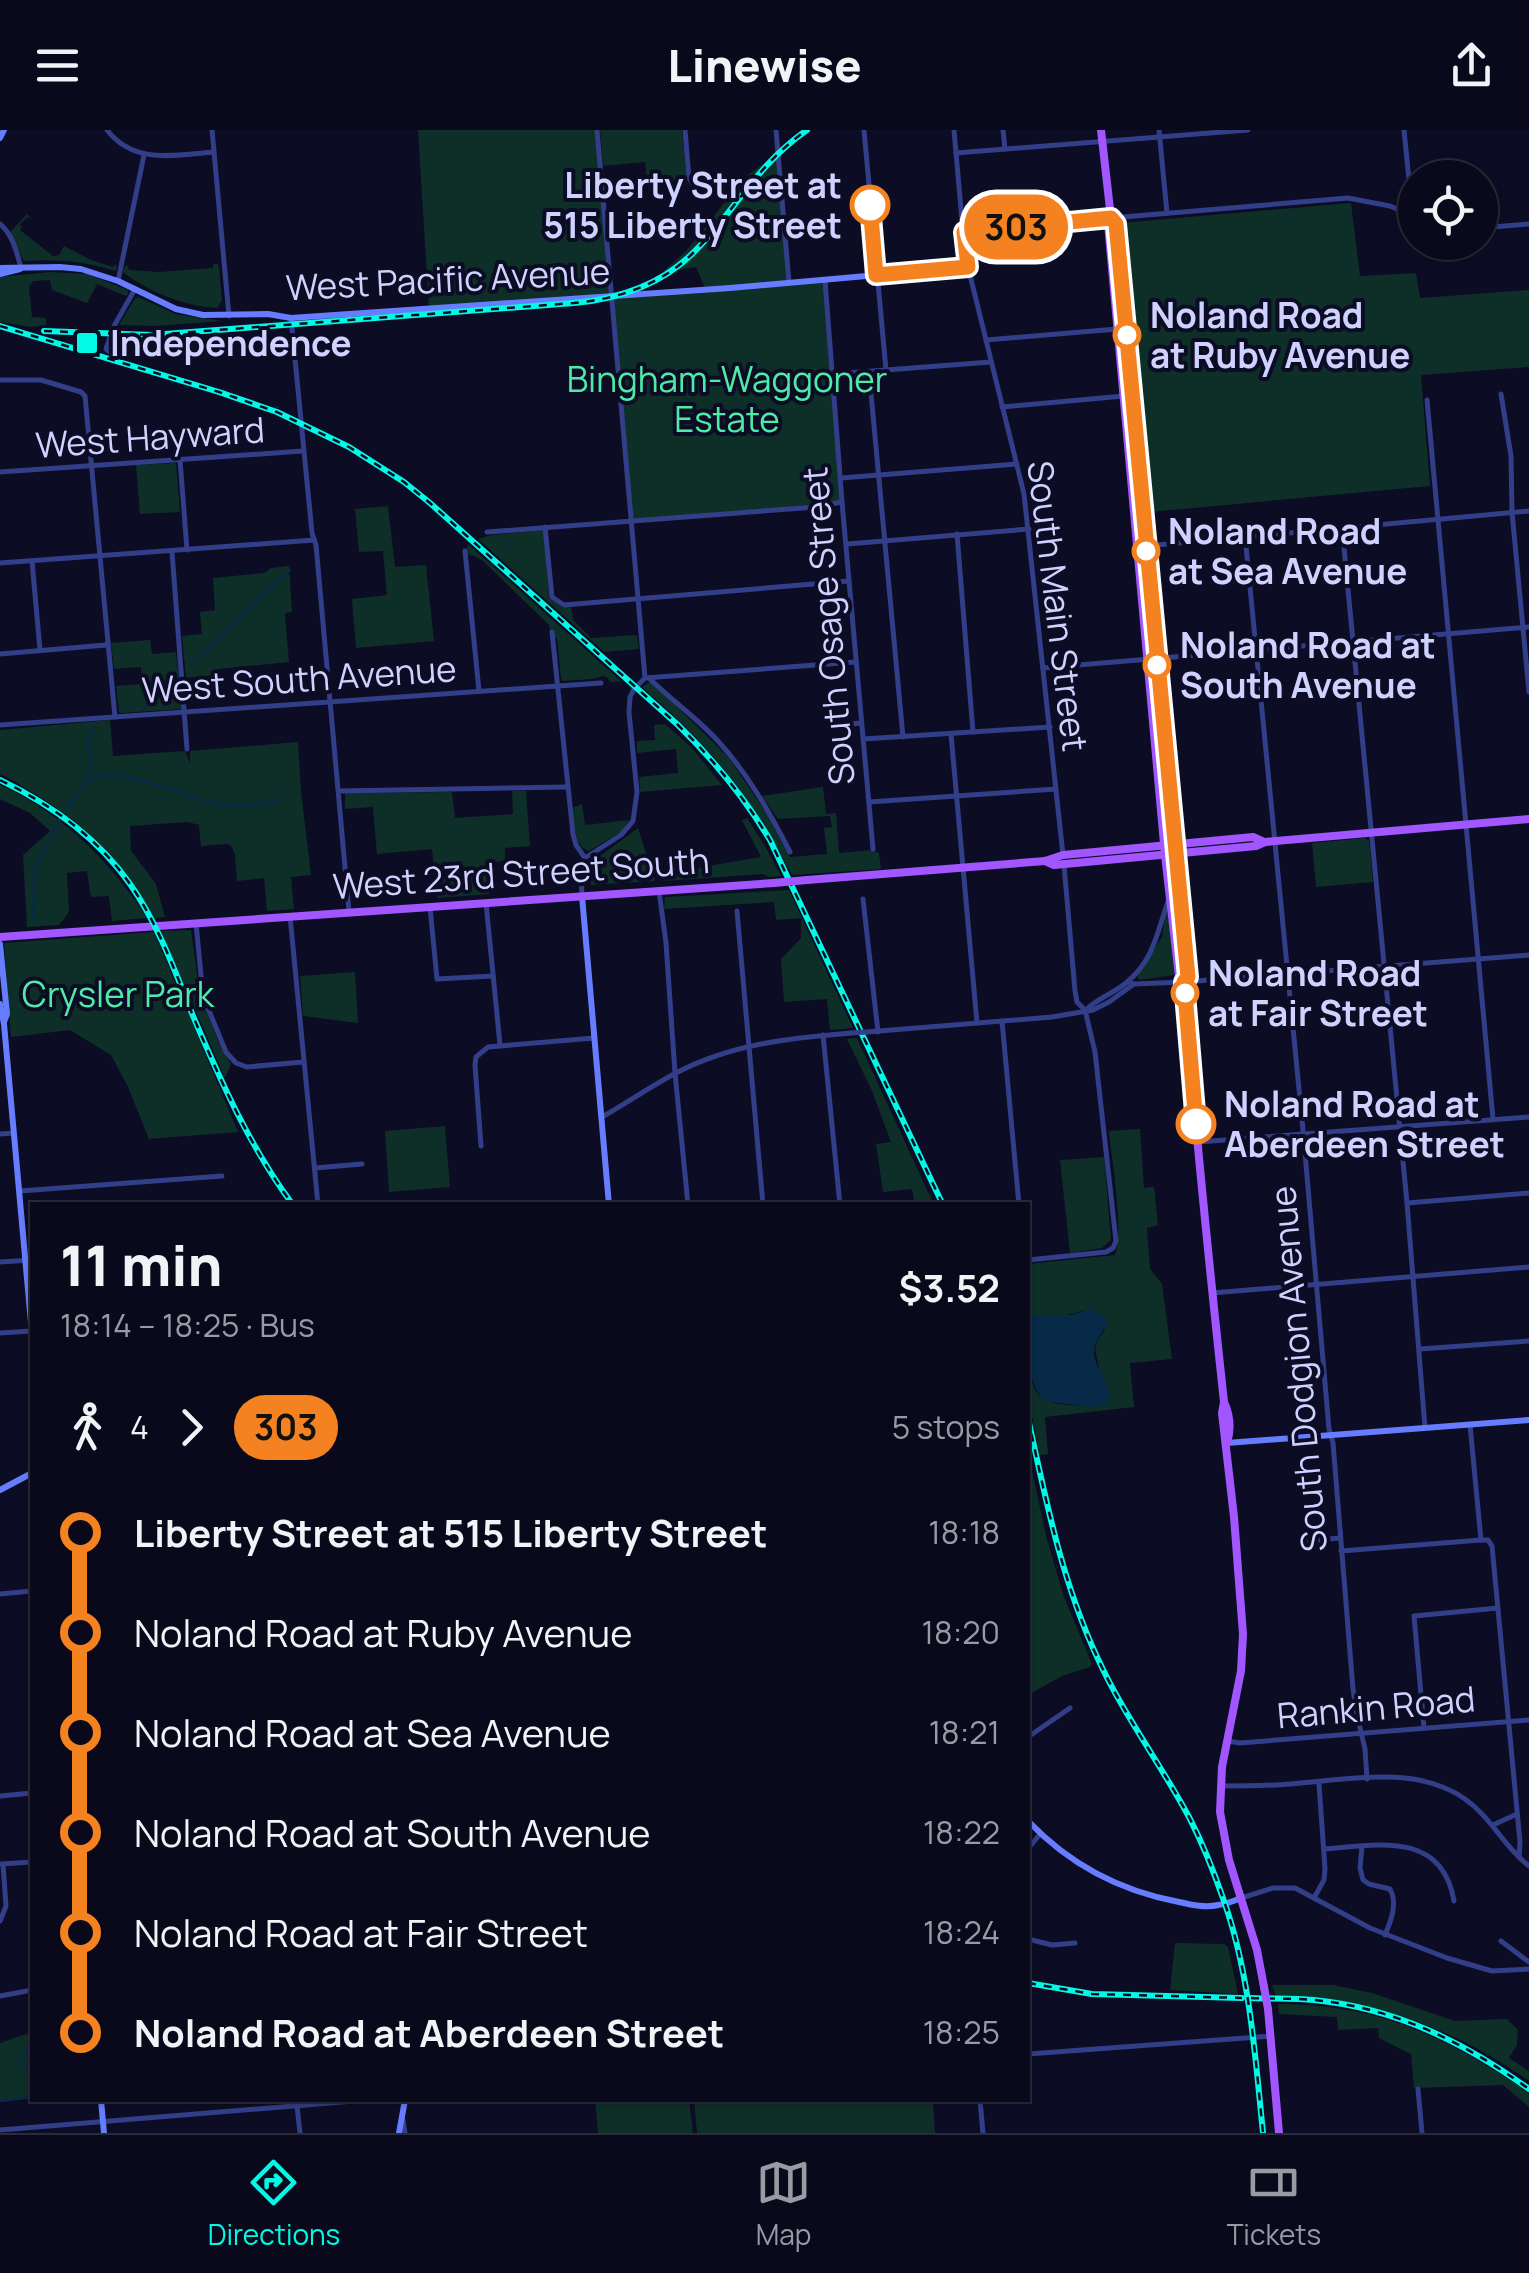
<!DOCTYPE html>
<html lang="en">
<head>
<meta charset="utf-8">
<style>
  :root { --surface:#09091b; --page:#171728; --text:#f1f3f6; --muted:#999aa3; --line:#292a3a; --accent:#00fae6 }
  body { margin:0; font-family:Manrope,sans-serif; background:var(--page); color:var(--text); height:100vh; display:flex; flex-direction:column; font-size:38px; white-space:nowrap }
  * { box-sizing:border-box; margin:0 }
  p { font-size:32px; color:var(--muted) }
  .icon { flex:none; width:55px; height:55px; fill:none; stroke:currentColor; stroke-width:2; stroke-linecap:round; stroke-linejoin:round }
  .map { position:relative; flex:1; overflow:hidden }
  .side { position:absolute; left:30px; top:1072px; width:1000px; height:900px; display:flex; flex-direction:column; background:var(--surface); border-radius:0px; box-shadow:0 2px 8px #0004,0 0 0 2px var(--line) }
  .side>* { flex:none }
  .badge { padding:0 20px; border-radius:32px; font-size:35px; line-height:65px }
  .tools { position:absolute; left:1398px; top:30px; display:grid; gap:20px }
  .tools a { display:grid; place-items:center; width:100px; height:100px; border-radius:50%; background:var(--surface); box-shadow:0 2px 8px #0004,0 0 0 2px var(--line); font-size:50px }
  .map>.badge { position:absolute; translate:-50% -50%; box-shadow:0 0 0 5px #fff }
  .legs { display:flex; align-items:center; gap:15px; height:110px; padding:0 30px; font-size:32px }
  .legs p { margin-inline-start:auto }
  .head { display:flex; align-items:center; justify-content:space-between; height:170px; padding:0 30px }
  h1 { font-size:55px; font-weight:800; line-height:75px }
  ul { padding:0 30px; list-style:none }
  li { display:flex; align-items:center; gap:35px; height:100px; font-size:38px }
  li i { display:grid; place-items:center; width:15px; height:100%; margin:0 12px; background:currentColor }
  li i::after { content:''; width:25px; height:25px; margin:-12px; border:8px solid; border-radius:50%; background:var(--surface) }
  li p { margin-inline-start:auto }
  li:first-child i { background:linear-gradient(#0000 50%,currentColor 0) }
  li:last-child i { background:linear-gradient(currentColor 50%,#0000 0) }
  header { display:flex; justify-content:space-between; align-items:center; height:130px; padding:0 30px; background:var(--surface); font-size:45px; font-weight:800 }
  .menu { display:flex; justify-content:space-around; align-items:center; height:140px; border-top:2px solid var(--line); background:var(--surface); font-size:28px; color:var(--muted) }
  .menu a { display:grid; justify-items:center; gap:5px }
  .menu .on { color:var(--accent) }
  .map>svg:first-child { display:block }
</style>
</head>
<body>
<header><svg class="icon" aria-label="menu" viewBox="0 0 24 24"><path d="M4 6h16M4 12h16M4 18h16"/></svg>Linewise<svg class="icon" aria-label="share" viewBox="0 0 24 24"><path d="M12 15V3M7 8l5-5 5 5M5 13v7h14v-7"/></svg></header>
<div class="map">
<svg width="1529" height="2003" viewBox="0 0 1529 2003">
  <rect width="100%" height="100%" fill="#0c0c24"/>
  <g fill="#0e2f28">
    <polygon points="418,0 597,0 612,164 705,158 696,137 662,143 686,121 745,47 778,23 789,152 825,150 842,372 630,391 612,165 429,179"/>
    <polygon points="600,0 682,0 687,54 648,58 645,32 603,36"/>
    <polygon points="1351,73 1360,146 1416,143 1420,168 1529,160 1529,237 1421,245 1430,356 1150,382 1121,93"/>
    <path d="M 27,84 L 32,89 L 28,87 L 20,94 L 22,97 L 20,100 L 53,126 L 59,125 L 64,116 L 91,130 L 113,137 L 116,134 L 117,138 L 115,141 C 84,131 56,129 24,131 L 10,102 Z"/>
    <path d="M 213,134 L 218,134 L 219,138 L 222,171 L 217,178 C 183,176 149,162 123,142 L 125,136 L 128,136 L 129,140 L 159,142 L 213,138 Z"/>
    <polygon points="50,142 87,144 128,160 128,164 126,166 97,154 87,173 52,160 50,150 33,151 29,157 32,187 46,188 46,195 31,197 0,192 0,147"/>
    <polygon points="138,167 176,184 222,191 155,196 119,195 134,170"/>
    <polygon points="176,333 180,382 140,384 136,335"/>
    <polygon points="388,376 395,437 426,435 434,511 356,518 352,469 387,465 383,421 359,422 355,379"/>
    <polygon points="544,400 549,468 562,477 571,476 573,490 591,508 637,505 639,519 604,522 478,409 491,405"/>
    <polygon points="468,414 621,551 610,552 608,548 603,546 592,549 563,551 561,548 557,509 550,502 549,495 482,430 465,422"/>
    <polygon points="289,436 292,482 285,483 289,532 217,539 217,545 186,548 182,506 202,504 200,482 215,480 213,448 264,443 271,438"/>
    <polygon points="150,510 152,524 176,522 182,576 181,579 121,583 119,582 116,556 142,554 141,537 114,539 111,513"/>
    <path d="M 651,551 L 729,628 L 767,684 L 790,727 L 827,724 L 824,698 L 832,697 L 830,686 L 778,689 L 762,666 L 823,657 L 826,684 L 836,683 L 839,723 L 871,720 L 879,723 L 881,739 L 792,745 C 765,697 737,651 699,611 C 682,592 661,574 642,557 Z"/>
    <path d="M 110,590 L 113,626 L 185,621 L 190,633 L 190,621 L 298,612 L 301,661 L 311,745 L 291,747 L 294,779 L 267,781 L 264,748 L 237,751 L 235,724 L 231,716 L 227,714 L 201,716 L 199,695 L 188,692 L 130,696 L 131,721 L 156,754 L 165,787 L 154,788 C 126,734 86,695 35,664 C 23,657 12,649 0,644 L 0,600 Z"/>
    <polygon points="665,594 691,617 722,655 640,662 639,647 678,643 676,619 637,623 637,611 655,610 654,595"/>
    <path d="M 0,655 C 61,682 111,732 147,788 L 112,791 L 109,766 L 91,767 L 87,741 L 67,743 L 69,782 L 59,795 L 27,797 L 23,725 L 50,701 L 30,683 L 0,669 Z"/>
    <polygon points="512,661 526,661 530,716 505,718 505,731 485,733 489,764 437,768 432,719 377,724 373,677 345,679 345,663 452,662 455,688 513,684"/>
    <path d="M 582,674 L 585,695 L 629,690 L 621,702 L 589,721 C 573,716 575,695 573,680 L 574,677 Z"/>
    <polygon points="747,688 765,716 781,746 769,747 763,744 663,751 661,744 761,727 742,690"/>
    <polygon points="638,698 655,751 591,755 589,740 592,732"/>
    <polygon points="1365,708 1369,711 1373,752 1316,757 1312,713"/>
    <polygon points="789,760 853,898 830,900 827,869 784,872 781,829 801,808 801,788 776,790 774,772 664,779 665,767"/>
    <polygon points="1166,782 1168,783 1175,845 1139,850 1137,845 1162,807"/>
    <polygon points="191,800 200,865 219,913 231,934 225,948 161,801"/>
    <polygon points="154,802 238,1002 149,1009 128,957 111,925 70,900 11,907 4,813"/>
    <polygon points="355,842 358,893 303,886 300,846"/>
    <polygon points="857,908 934,1075 915,1075 912,1059 883,1062 876,1014 891,1012 872,961 847,909"/>
    <polygon points="445,996 450,1057 389,1062 385,1001"/>
    <path d="M 1140,999 L 1144,1058 L 1154,1057 L 1158,1095 L 1147,1098 L 1150,1139 L 1162,1154 L 1172,1229 L 1130,1233 L 1134,1277 L 1045,1287 L 1048,1324 L 1040,1325 L 1028,1268 L 1028,1233 C 1030,1242 1032,1257 1038,1264 C 1049,1277 1077,1274 1092,1277 C 1094,1266 1099,1252 1099,1241 C 1097,1217 1089,1223 1105,1199 L 1081,1181 C 1063,1189 1046,1183 1028,1189 L 1028,1134 L 1115,1125 C 1124,1101 1112,1031 1109,1001 Z"/>
    <polygon points="1104,1027 1111,1110 1102,1118 1070,1123 1060,1030"/>
    <polygon points="1028,1322 1047,1410 1064,1467 1092,1534 1090,1537 1062,1546 1028,1565"/>
    <polygon points="1175,1813 1224,1814 1228,1817 1238,1864 1170,1860"/>
    <path d="M 1272,1855 L 1333,1855 L 1372,1863 L 1455,1891 L 1507,1889 L 1518,1900 L 1517,1915 L 1509,1928 L 1529,1941 L 1529,1951 C 1452,1896 1370,1869 1276,1866 Z"/>
    <path d="M 1278,1874 C 1379,1874 1447,1907 1529,1963 L 1529,1977 L 1503,1955 L 1414,1958 L 1411,1924 L 1379,1908 L 1378,1898 L 1338,1900 L 1337,1887 L 1279,1884 Z"/>
    <polygon points="32,1902 32,1967 0,1971 0,1913"/>
    <polygon points="595,1970 689,1970 693,2003 598,2003"/>
    <polygon points="694,1970 933,1970 935,2003 697,2003"/>
  </g>
  <path fill="#062a48" d="M 1090,1179 L 1102,1185 L 1108,1190 C 1104,1201 1095,1210 1094,1220 C 1093,1241 1116,1255 1106,1275 L 1092,1277 L 1044,1271 C 1025,1248 1027,1217 1028,1189 L 1039,1185 L 1071,1185 Z"/>
  <g fill="none" stroke-linecap="round" stroke-linejoin="round">
    <g stroke="#062a48" stroke-width="2.5">
      <polyline points="191,534 290,440"/>
      <polyline points="142,579 179,547"/>
      <path d="M 89,651 C 113,632 189,669 220,674 C 242,677 262,675 283,669"/>
      <path d="M 67,678 C 88,653 98,642 87,609 L 95,597"/>
      <polyline points="33,791 35,739 60,688"/>
      <polyline points="32,1914 18,1934 21,1937 32,1936"/>
      <polyline points="0,1971 32,1967"/>
    </g>
    <g stroke="#323e88" stroke-width="5">
      <path d="M 107,0 C 134,35 175,25 214,22"/>
      <polyline points="212,0 229,186"/>
      <polyline points="597,0 645,548"/>
      <polyline points="685,0 689,48 696,60"/>
      <polyline points="776,0 789,152"/>
      <polyline points="864,0 886,240"/>
      <polyline points="954,0 963,102"/>
      <polyline points="1003,0 1005,19"/>
      <polyline points="1159,0 1167,83"/>
      <polyline points="956,23 1248,0"/>
      <polyline points="1404,80 1410,60 1404,0"/>
      <polyline points="1111,88 1348,68 1390,76 1415,87"/>
      <path d="M 0,94 C 13,105 17,123 21,138"/>
      <polyline points="1480,98 1529,94"/>
      <polyline points="968,137 1024,364 1063,725"/>
      <polyline points="825,150 842,372 873,719"/>
      <polyline points="118,151 144,25"/>
      <polyline points="291,188 312,403 316,415 349,782"/>
      <polyline points="111,208 114,218 110,222 106,219 114,196 135,159"/>
      <polyline points="986,210 1117,199"/>
      <polyline points="869,242 903,607"/>
      <polyline points="833,244 991,232"/>
      <polyline points="0,250 41,250 81,262 85,266 115,587"/>
      <polyline points="1501,264 1511,326 1512,382 1529,562"/>
      <polyline points="1427,270 1493,989"/>
      <polyline points="1002,277 1124,266"/>
      <polyline points="180,330 187,420"/>
      <polyline points="0,342 303,321"/>
      <polyline points="841,348 1017,334"/>
      <polyline points="545,397 552,467 564,475 849,451"/>
      <polyline points="1342,397 1407,1073 1425,1298"/>
      <polyline points="487,402 816,377 842,372"/>
      <polyline points="957,404 973,602"/>
      <polyline points="1245,406 1303,1000 1329,1299 1333,1313 1353,1559 1357,1585 1365,1619 1367,1649"/>
      <polyline points="847,414 1029,399"/>
      <polyline points="1146,416 1529,381"/>
      <polyline points="465,421 479,561"/>
      <polyline points="172,422 187,619"/>
      <polyline points="32,431 40,520"/>
      <polyline points="0,433 314,410"/>
      <polyline points="552,502 573,704 576,715 585,728"/>
      <polyline points="0,524 106,515 108,512"/>
      <polyline points="1043,538 1529,497"/>
      <path d="M 649,548 C 671,570 697,588 718,611 C 748,644 770,683 790,722"/>
      <polyline points="0,595 601,553"/>
      <polyline points="830,596 861,593"/>
      <polyline points="951,604 977,893"/>
      <polyline points="863,609 1050,597"/>
      <polyline points="339,661 566,657"/>
      <polyline points="869,672 1056,659"/>
      <polyline points="659,761 666,813 675,943 688,1075"/>
      <polyline points="582,766 581,743 585,728 621,705 633,691 637,662 629,582 630,567 634,559 645,548 855,532"/>
      <polyline points="863,769 878,902"/>
      <polyline points="486,773 500,915"/>
      <polyline points="430,777 437,849 493,846"/>
      <polyline points="737,781 763,1075"/>
      <polyline points="290,786 318,1075"/>
      <polyline points="196,793 203,866 226,922 236,933 247,937 303,932"/>
      <polyline points="1128,852 1134,854 1184,852 1529,825"/>
      <path d="M 1087,879 C 1098,868 1114,863 1126,853 C 1155,829 1157,801 1169,769"/>
      <polyline points="1002,891 1019,1075"/>
      <polyline points="867,902 1052,887 1093,880 1109,872 1134,854"/>
      <polyline points="823,905 840,1075"/>
      <path d="M 602,987 C 627,973 651,956 676,943 C 731,914 790,908 851,903"/>
      <polyline points="0,1004 14,1003"/>
      <polyline points="1198,1012 1529,987"/>
      <polyline points="481,1016 475,935 476,927 488,917 594,908"/>
      <polyline points="315,1038 362,1034"/>
      <polyline points="20,1061 222,1046"/>
      <polyline points="1407,1073 1529,1063"/>
      <polyline points="1028,1130 1106,1122 1113,1118 1116,1111 1095,922 1085,880 1077,872 1075,861 1064,735"/>
      <polyline points="0,1132 32,1130"/>
      <polyline points="1212,1163 1529,1137"/>
      <polyline points="0,1203 32,1201"/>
      <polyline points="1420,1219 1529,1211"/>
      <polyline points="1470,1295 1481,1410"/>
      <polyline points="1481,1410 1488,1410 1492,1416 1520,1712 1519,1727"/>
      <polyline points="1307,1411 1339,1408"/>
      <polyline points="1341,1421 1481,1410"/>
      <polyline points="0,1464 32,1461"/>
      <polyline points="1424,1598 1414,1486 1498,1478"/>
      <polyline points="1028,1607 1070,1578"/>
      <polyline points="1228,1611 1240,1613 1529,1590"/>
      <path d="M 1220,1656 C 1244,1656 1267,1656 1290,1654 C 1347,1650 1415,1634 1465,1669 C 1491,1687 1504,1717 1529,1736"/>
      <polyline points="0,1666 32,1663"/>
      <polyline points="1493,1695 1517,1684"/>
      <path d="M 1362,1716 L 1360,1738 L 1363,1750 L 1369,1754 L 1390,1759 C 1398,1773 1391,1791 1385,1805"/>
      <polyline points="1028,1719 1040,1704"/>
      <path d="M 1324,1719 C 1376,1715 1442,1700 1454,1771"/>
      <polyline points="1,1734 32,1732"/>
      <polyline points="1241,1768 1273,1758 1295,1758 1370,1798 1447,1828 1492,1841 1529,1839"/>
      <polyline points="1314,1768 1324,1750 1325,1739 1319,1654"/>
      <polyline points="0,1791 6,1776 3,1734"/>
      <polyline points="1028,1809 1052,1815 1075,1813"/>
      <polyline points="1501,1811 1529,1832"/>
      <polyline points="0,1866 32,1860"/>
      <polyline points="1028,1924 1272,1906"/>
      <polyline points="1418,1959 1422,2003"/>
      <polyline points="980,1970 983,2003"/>
      <polyline points="297,1976 300,2003"/>
      <polyline points="403,1990 405,2003"/>
      <polyline points="0,2000 367,1970"/>
    </g>
    <g stroke="#667dff" stroke-width="6">
      <polyline points="0,8 4,0"/>
      <polyline points="0,138 60,137 81,139 118,151 176,179 203,185 268,184 291,188 730,158 968,137 963,102 1111,88"/>
      <polyline points="0,144 20,139"/>
      <polyline points="582,766 609,1075"/>
      <polyline points="0,814 7,884 4,892"/>
      <polyline points="0,874 4,894 32,1204"/>
      <polyline points="1227,1313 1529,1290"/>
      <polyline points="0,1360 32,1343"/>
      <path d="M 1028,1691 C 1069,1734 1120,1761 1179,1772 C 1192,1775 1206,1778 1218,1775 C 1226,1774 1234,1771 1241,1768"/>
      <polyline points="101,1970 104,2003"/>
      <polyline points="399,2003 405,1970"/>
    </g>
    <g stroke="#a256ff" stroke-width="8">
      <path d="M 1101,0 L 1111,88 L 1115,94 L 1179,754 L 1187,847 L 1184,852 C 1194,992 1209,1133 1224,1272 C 1230,1285 1231,1300 1227,1313"/>
      <polyline points="1111,88 1108,94 1165,725 1179,847 1184,852"/>
      <polyline points="1045,731 1054,735 1256,716 1265,712 1529,689"/>
      <polyline points="807,750 1045,731 1063,725 1253,707 1264,712"/>
      <polyline points="0,807 774,753"/>
      <polyline points="1224,1272 1222,1283 1234,1387 1243,1504 1241,1541 1222,1637 1220,1682 1229,1730 1257,1820 1264,1857"/>
      <polyline points="1268,1879 1279,2003"/>
    </g>
    <g stroke="#00fae6" stroke-width="6">
      <g id="rail">
        <path d="M 0,196 L 219,262 L 277,282 L 349,317 L 404,352 L 430,373 L 678,595 C 714,630 744,667 770,710 L 943,1075"/>
        <path d="M 44,201 L 152,205 L 574,173 C 618,169 660,155 692,124 C 735,82 755,36 807,0"/>
        <path d="M 0,650 C 52,675 97,707 130,754 C 158,794 175,841 193,886 C 221,952 250,1017 293,1075"/>
        <path d="M 1028,1288 C 1046,1371 1062,1452 1098,1529 C 1123,1584 1160,1633 1189,1687 C 1203,1714 1214,1742 1224,1771 C 1250,1845 1255,1925 1263,2003"/>
        <polyline points="1028,1853 1092,1864 1242,1868"/>
        <path d="M 1251,1868 C 1272,1869 1293,1868 1314,1870 C 1395,1878 1464,1912 1529,1959"/>
      </g>
    </g>
    <use href="#rail" stroke="#0c0c24" stroke-width="2.5" stroke-dasharray="8" stroke-linecap="butt"/>
    <polyline stroke="#323e88" stroke-width="5" points="851,903 867,902"/>
    <g stroke="#a256ff" stroke-width="8">
      <polyline points="774,753 807,750"/>
      <polyline points="1264,1857 1268,1879"/>
    </g>
  </g>
  <g fill="none" stroke-linecap="round" stroke-linejoin="round">
    <g stroke="#fff" stroke-width="22">
      <polyline id="line-1" points="870,75 876,145 968,137 964,102 1111,88 1116,94 1179,754 1188,847 1184,852 1196,994"/>
    </g>
    <use href="#line-1" stroke="#f58220" stroke-width="15"/>
  </g>
  <g fill="#fff" stroke="#f58220" stroke-width="5">
    <circle cx="870" cy="75" r="18"/>
    <circle cx="1127" cy="205" r="12"/>
    <circle cx="1146" cy="421" r="12"/>
    <circle cx="1157" cy="535" r="12"/>
    <circle cx="1185" cy="863" r="12"/>
    <circle cx="1196" cy="994" r="18"/>
  </g>
  <rect fill="#00fae6" stroke="#0c0c24" stroke-width="4" x="75" y="201" width="24" height="24" rx="5"/>
  <g text-anchor="middle" dominant-baseline="central" stroke-width="8" stroke-linejoin="round" paint-order="stroke">
    <g font-size="35" font-weight="bold" fill="#cfd2ff" stroke="#0c0c24" text-anchor="start">
      <text x="842" y="55" text-anchor="end">Liberty Street at<tspan x="842" dy="40">515 Liberty Street</tspan></text>
      <text x="1150" y="185">Noland Road<tspan x="1150" dy="40">at Ruby Avenue</tspan></text>
      <text x="1168" y="401">Noland Road<tspan x="1168" dy="40">at Sea Avenue</tspan></text>
      <text x="1180" y="515">Noland Road at<tspan x="1180" dy="40">South Avenue</tspan></text>
      <text x="1208" y="843">Noland Road<tspan x="1208" dy="40">at Fair Street</tspan></text>
      <text x="1224" y="974">Noland Road at<tspan x="1224" dy="40">Aberdeen Street</tspan></text>
    </g>
    <g font-size="35" fill="#cfd2ff" stroke="#0c0c24">
      <text transform="translate(448 149) rotate(-3)">West Pacific Avenue</text>
      <text transform="translate(150 307) rotate(-4)">West Hayward</text>
      <text transform="translate(1058 476) rotate(83)">South Main Street</text>
      <text transform="translate(828 496) rotate(-95)">South Osage Street</text>
      <text transform="translate(299 549) rotate(-4)">West South Avenue</text>
      <text transform="translate(521 743) rotate(-4)">West 23rd Street South</text>
      <text transform="translate(1298 1239) rotate(-95)">South Dodgion Avenue</text>
      <text transform="translate(1376 1577) rotate(-5)">Rankin Road</text>
    </g>
    <g font-size="35" font-weight="bold" fill="#cfd2ff" stroke="#0c0c24" text-anchor="start">
      <text x="110" y="213">Independence</text>
    </g>
    <g font-size="35" fill="#4eeba8" stroke="#0c0c24">
      <text x="727" y="249">Bingham-Waggoner<tspan x="727" dy="40">Estate</tspan></text>
      <text x="118" y="864">Crysler Park</text>
    </g>
  </g>
</svg>
<div class="tools">
<a><svg class="icon" aria-label="locate" viewBox="0 0 24 24"><circle cx="12" cy="12" r="6"/><path d="M12 2v4M12 18v4M2 12h4M18 12h4"/></svg></a>
</div>
<b class="badge" style="left:1016px;top:97px;background:#f58220;color:#111">303</b>
<section class="side">
<div class="head"><div><h1>11 min</h1><p>18:14 – 18:25 · Bus</p></div><b>$3.52</b></div>
<div class="legs"><svg class="icon" aria-label="walk" viewBox="0 0 24 24"><circle cx="13" cy="4" r="2"/><path d="M13 8l-2 6 4 7M11 14l-3 7M7 12l3-4h3l4 4"/></svg>4<svg class="icon" aria-label="forward" viewBox="0 0 24 24"><path d="M9 5l7 7-7 7"/></svg><b class="badge" style="background:#f58220;color:#111">303</b><p>5 stops</p></div>
<ul>
<li><i style="color:#f58220"></i><b>Liberty Street at 515 Liberty Street</b><p>18:18</p></li>
<li><i style="color:#f58220"></i><span>Noland Road at Ruby Avenue</span><p>18:20</p></li>
<li><i style="color:#f58220"></i><span>Noland Road at Sea Avenue</span><p>18:21</p></li>
<li><i style="color:#f58220"></i><span>Noland Road at South Avenue</span><p>18:22</p></li>
<li><i style="color:#f58220"></i><span>Noland Road at Fair Street</span><p>18:24</p></li>
<li><i style="color:#f58220"></i><b>Noland Road at Aberdeen Street</b><p>18:25</p></li>
</ul>
</section>
</div>
<nav class="menu">
<a class="on"><svg class="icon" aria-label="directions" viewBox="0 0 24 24"><path d="M12 3l9 9-9 9-9-9zM9 14v-3h6M13 9l2 2-2 2"/></svg>Directions</a>
<a><svg class="icon" aria-label="map" viewBox="0 0 24 24"><path d="M3 6l6-2 6 2 6-2v14l-6 2-6-2-6 2zM9 4v14M15 6v14"/></svg>Map</a>
<a><svg class="icon" aria-label="tickets" viewBox="0 0 24 24"><path d="M3 7h18v10H3zM15 7v10"/></svg>Tickets</a>
</nav>
</body>
</html>
